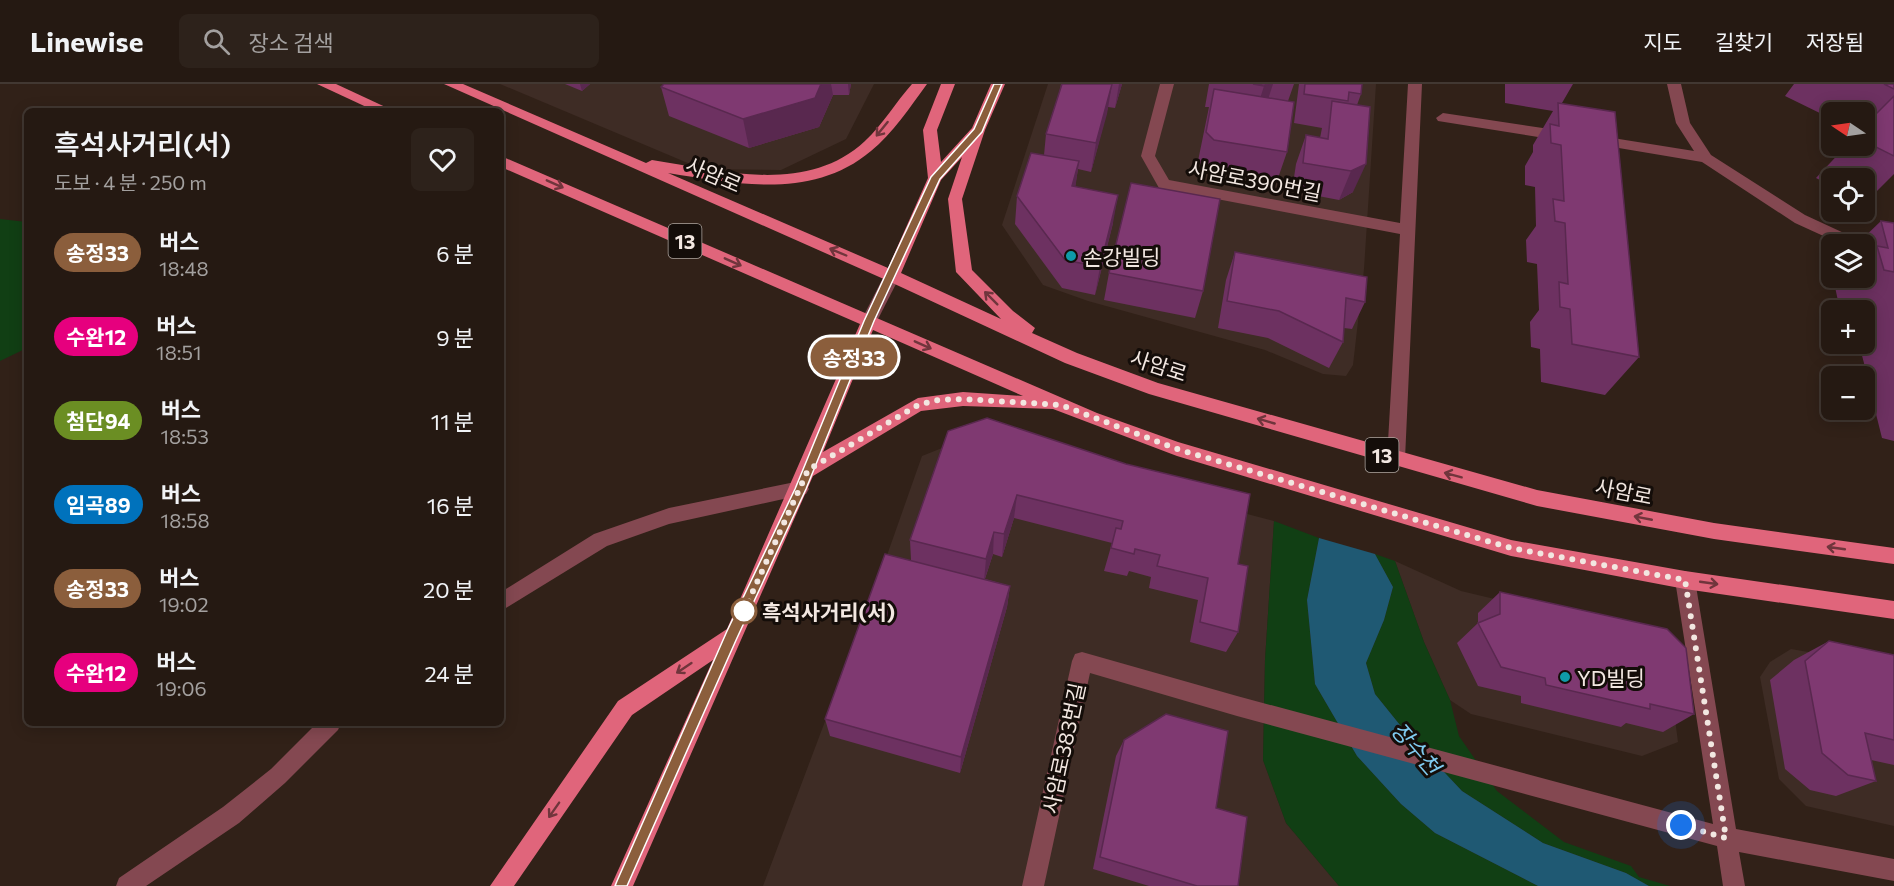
<!DOCTYPE html>
<html lang="ko">
<head>
<meta charset="utf-8">
<style>
  :root { --surface:#251912; --page:#2d221b; --text:#f1f3f6; --muted:#a3a09f; --line:#423832 }
  body { margin:0; font-family:Commissioner,"Noto Sans KR",sans-serif; background:var(--page); color:var(--text); height:100vh; display:flex; flex-direction:column; font-size:22px; white-space:nowrap }
  * { box-sizing:border-box; margin:0 }
  p { font-size:20px; color:var(--muted) }
  .icon { flex:none; width:33px; height:33px; fill:none; stroke:currentColor; stroke-width:2; stroke-linecap:round; stroke-linejoin:round }
  .map { position:relative; flex:1; overflow:hidden }
  .details { position:absolute; left:24px; top:24px; width:480px; height:618px; display:flex; flex-direction:column; background:var(--surface); border-radius:9px; box-shadow:0 3px 15px #0003,0 0 0 2px var(--line) }
  .details>* { flex:none }
  .badge { padding:0 12px; border-radius:20px; font-size:21px; line-height:39px }
  .needle { width:39px; rotate:283deg }
  .tools { position:absolute; left:1821px; top:18px; display:grid; gap:12px }
  .tools a { display:grid; place-items:center; width:54px; height:54px; border-radius:9px; background:var(--surface); box-shadow:0 3px 15px #0003,0 0 0 2px var(--line); font-size:30px }
  .you { position:absolute; width:30px; height:30px; margin:-15px; border:4px solid #fff; border-radius:50%; background:#1a73e8; box-shadow:0 0 0 9px #1a73e833 }
  .map>.badge { position:absolute; translate:-50% -50%; box-shadow:0 0 0 3px #fff }
  .round { display:grid; place-items:center; flex:none; width:63px; height:63px; border-radius:9px; background:var(--page) }
  .overview { display:flex; align-items:center; justify-content:space-between; height:102px; padding:0 30px }
  h1 { font-size:28px; font-weight:600; line-height:45px }
  ul { padding:0; list-style:none }
  li { display:flex; align-items:center; gap:18px; height:84px; padding:0 30px }
  li div { flex:1 }
  li b { display:block; font-size:22px }
  li em { font-style:normal }
  li .badge { min-width:66px; font-weight:700; text-align:center }
  header { display:flex; align-items:center; gap:36px; box-sizing:border-box; height:84px; padding:0 30px; background:var(--surface); border-bottom:2px solid var(--line) }
  header strong { font-size:28px }
  nav { display:flex; gap:33px; margin-inline-start:auto; font-size:21px }
  .search { width:420px; height:54px; background:var(--page); display:flex; align-items:center; gap:15px; box-sizing:border-box; padding:0 21px; border-radius:9px; color:var(--muted); font-size:22px }
  .map>svg:first-child { display:block }
</style>
</head>
<body>
<header>
<strong>Linewise</strong>
<div class="search"><svg class="icon" aria-label="search" viewBox="0 0 24 24"><circle cx="10" cy="10" r="6"/><path d="M15 15l6 6"/></svg>장소 검색</div>
<nav><a>지도</a><a>길찾기</a><a>저장됨</a></nav>
</header>
<div class="map">
<svg width="1894" height="802" viewBox="0 0 1894 802">
  <rect width="100%" height="100%" fill="#312118"/>
  <g fill="#3e2c25">
    <polygon points="500,0 874,0 846,55 781,86 702,85"/>
    <polygon points="1048,0 1376,0 1364,185 1353,281 1346,292 1323,290 1265,266 1088,217 1043,201 1002,141"/>
    <polygon points="977,350 1121,397 1274,437 1265,576 1263,676 1286,739 1339,802 763,802 879,494 922,372"/>
    <polygon points="1395,477 1461,507 1640,550 1667,575 1678,658 1642,672 1471,630 1450,616 1424,558"/>
    <polygon points="1791,565 1894,583 1894,742 1806,722 1779,695 1760,593 1770,578"/>
  </g>
  <g fill="#113f14">
    <polygon points="0,135 27,138 27,264 0,277"/>
    <polygon points="1274,437 1319,454 1307,516 1315,600 1357,672 1401,720 1435,749 1538,802 1339,802 1286,739 1263,676 1265,576"/>
    <polygon points="1375,470 1395,477 1424,558 1450,616 1459,652 1497,707 1564,758 1631,782 1639,793 1670,802 1649,802 1626,789 1543,759 1462,707 1400,641 1375,610 1366,579 1384,536 1393,503"/>
  </g>
  <polygon fill="#1f5973" points="1319,454 1375,470 1393,503 1384,536 1366,579 1375,610 1400,641 1462,707 1543,759 1626,789 1649,802 1538,802 1435,749 1401,720 1357,672 1315,600 1307,516"/>
  <g fill="none" stroke-linecap="round" stroke-linejoin="round">
    <g fill="#844851" fill-rule="evenodd">
      <polygon points="1160,0 1174,0 1155,72 1169,96 1400,139 1408,0 1422,0 1405,375 1402,380 1396,382 1390,380 1387,375 1400,150 1159,104 1141,72"/>
      <polygon points="1667,0 1681,0 1690,39 1711,71 1805,131 1859,156 1861,160 1841,160 1795,139 1702,78 1589,59 1587,56 1594,51 1694,67 1676,39"/>
      <polygon points="1443,29 1563,47 1570,52 1563,57 1438,37 1436,34"/>
      <polygon points="892,186 900,192 875,241 869,243 863,241 861,237 886,188"/>
      <polygon points="800,397 806,400 809,405 806,410 669,440 607,462 501,527 501,508 594,450 669,424"/>
      <polygon points="1685,487 1692,490 1695,496 1736,745 1894,775 1894,797 1739,768 1745,802 1723,802 1717,762 1237,632 1090,589 1044,802 1022,802 1072,577 1075,570 1082,568 1237,612 1713,740 1675,496 1678,490"/>
      <polygon points="317,639 341,639 338,646 285,699 239,739 146,802 116,802 119,794 223,723 271,685"/>
    </g>
    <g fill="#e0657b" fill-rule="evenodd">
      <polygon points="317,0 336,0 394,27 375,27"/>
      <path d="M 444,0 L 463,0 L 646,79 L 652,76 C 722,87 807,111 865,57 C 883,40 896,18 912,0 L 927,0 C 911,22 892,50 871,67 C 813,116 736,100 668,89 L 888,184 L 928,94 L 923,46 L 941,0 L 955,0 L 937,46 L 941,78 L 972,44 L 991,0 L 1005,0 L 985,46 L 962,115 L 972,186 L 1013,227 L 1035,244 L 1032,249 L 1077,269 L 1158,299 L 1537,406 L 1714,439 L 1894,464 L 1894,480 L 1714,455 L 1537,422 L 1149,310 L 1065,279 L 886,196 ZM 962,73 L 948,115 L 956,188 L 1001,235 L 901,189 L 941,96 Z"/>
      <path d="M 501,72 L 1097,329 L 1178,358 L 1511,456 L 1685,487 L 1894,517 L 1894,535 L 1685,505 L 1511,472 L 1177,372 L 1053,325 L 963,322 L 921,327 L 813,392 L 633,802 L 611,802 L 713,576 L 632,631 L 514,802 L 490,802 L 618,617 L 727,545 L 860,240 L 501,83 ZM 873,246 L 1023,312 L 963,308 L 918,314 L 823,368 Z"/>
    </g>
  </g>
  <g fill="#6d3161">
    <polygon points="565,0 590,0 582,7"/>
    <polygon points="664,0 851,0 849,11 833,11 819,43 749,64 669,32 661,3"/>
    <polygon points="1061,0 1122,0 1115,24 1108,23 1091,88 1078,85 1075,103 1113,139 1095,211 1062,204 1015,140 1017,112 1044,71 1046,50 1060,6"/>
    <polygon points="1209,0 1294,0 1288,17 1287,68 1277,97 1206,85 1198,77 1209,23 1205,23"/>
    <polygon points="1299,0 1362,0 1361,10 1357,21 1353,108 1339,116 1292,107 1296,80 1306,51 1320,54 1322,44 1294,39"/>
    <polygon points="1505,0 1573,0 1562,19 1639,273 1605,311 1541,298 1540,265 1531,263 1530,238 1539,226 1537,180 1527,178 1526,156 1536,142 1535,103 1525,101 1525,82 1533,68 1533,61 1553,27 1505,19"/>
    <polygon points="1794,0 1894,0 1894,90 1865,119 1864,94 1832,94 1832,102 1816,94 1846,62 1864,62 1864,28 1832,28 1832,35 1785,12"/>
    <polygon points="1881,137 1894,139 1894,357 1882,354 1873,318 1864,317 1864,292 1857,292 1856,290 1865,283 1859,260 1864,260 1864,226 1840,226 1835,203 1843,195 1842,194 1864,194 1864,160 1857,160"/>
    <polygon points="1235,168 1365,218 1352,245 1344,244 1343,258 1329,284 1268,254 1218,244 1226,196"/>
    <polygon points="1109,189 1203,207 1195,234 1104,216"/>
    <polygon points="948,347 1238,480 1238,548 1226,568 1190,558 1198,516 1149,504 1151,493 1129,487 1127,492 1104,487 1112,459 1014,434 1002,473 993,470 985,495 1010,502 1007,523 960,689 830,652 825,635 911,476 910,456"/>
    <polygon points="1500,508 1694,630 1663,648 1626,639 1621,643 1521,619 1521,612 1478,602 1457,559 1478,539 1478,529"/>
    <polygon points="1829,557 1894,571 1894,681 1871,676 1876,697 1836,712 1810,706 1785,685 1770,596 1794,576"/>
    <polygon points="1124,656 1216,724 1238,802 1149,802 1093,785 1116,672"/>
  </g>
  <g fill="#59284f">
    <polygon points="580,0 590,0 582,7"/>
    <polygon points="821,0 831,0 833,11 819,43 749,64 743,35"/>
    <polygon points="848,0 851,0 849,11"/>
    <polygon points="1112,0 1107,30 1091,88 1096,59"/>
    <polygon points="1119,0 1122,0 1115,24"/>
    <polygon points="1269,0 1273,0 1264,28 1255,31 1264,2"/>
    <polygon points="1079,77 1075,106 1072,102"/>
    <polygon points="1366,80 1353,108 1339,116 1351,87"/>
    <polygon points="1118,111 1113,139 1095,211 1100,183"/>
    <polygon points="1017,411 1014,434 1002,473 1004,450"/>
    <polygon points="994,448 993,470 984,497 986,475"/>
    <polygon points="1010,502 1007,523 960,689 961,673"/>
  </g>
  <g fill="#7f3971" stroke="#59284f" stroke-width="1.5">
    <polygon points="664,0 821,0 815,14 743,35 661,3"/>
    <polygon points="1062,0 1112,0 1096,59 1046,50"/>
    <polygon points="1253,0 1269,0 1264,2"/>
    <polygon points="1305,0 1362,0 1361,10 1349,8 1348,17 1304,10"/>
    <polygon points="1884,0 1894,0 1894,5"/>
    <polygon points="1214,5 1294,18 1287,68 1214,56 1206,48"/>
    <polygon points="1894,12 1894,72 1864,57 1864,42"/>
    <polygon points="1332,17 1370,23 1366,80 1351,87 1303,79 1306,51 1328,55"/>
    <polygon points="1558,19 1615,28 1639,273 1572,260 1570,225 1560,223 1559,198 1568,200 1565,139 1555,137 1553,115 1564,117 1561,61 1551,59 1550,40 1559,42"/>
    <polygon points="1031,69 1079,77 1072,102 1118,111 1100,183 1065,176 1017,112"/>
    <polygon points="1131,99 1220,115 1203,207 1109,189"/>
    <polygon points="1881,137 1894,139 1894,188 1884,186 1877,162 1888,164"/>
    <polygon points="1235,168 1367,193 1365,218 1346,214 1343,258 1279,227 1227,217"/>
    <polygon points="987,334 1126,380 1250,410 1238,480 1248,482 1238,548 1200,538 1208,494 1157,482 1160,471 1135,465 1134,470 1111,464 1116,444 1121,445 1123,437 1017,411 1004,450 994,448 986,475 910,456 948,347"/>
    <polygon points="885,470 1010,502 961,673 825,635"/>
    <polygon points="1500,508 1667,545 1686,564 1694,630 1650,620 1650,625 1546,601 1545,594 1501,583 1478,539 1500,530"/>
    <polygon points="1829,557 1894,571 1894,656 1865,649 1876,697 1848,691 1822,669 1805,577"/>
    <polygon points="1166,630 1228,647 1216,724 1247,733 1238,802 1197,802 1100,773 1124,656"/>
  </g>
  <defs><path id="oneway-shaft" d="M-6 0H5M1.5-3L5.5 0L1.5 3" fill="none" stroke-width="1.6" stroke-linecap="round" stroke-linejoin="round" transform="scale(1.5)"/></defs>
  <g stroke="#70353c">
    <use href="#oneway-shaft" transform="translate(882 45) rotate(129)"/>
    <use href="#oneway-shaft" transform="translate(555 100) rotate(24)"/>
    <use href="#oneway-shaft" transform="translate(838 168) rotate(-157)"/>
    <use href="#oneway-shaft" transform="translate(733 178) rotate(24)"/>
    <use href="#oneway-shaft" transform="translate(991 214) rotate(-135)"/>
    <use href="#oneway-shaft" transform="translate(923 261) rotate(24)"/>
    <use href="#oneway-shaft" transform="translate(1266 337) rotate(-164)"/>
    <use href="#oneway-shaft" transform="translate(1453 391) rotate(-165)"/>
    <use href="#oneway-shaft" transform="translate(1643 434) rotate(-169)"/>
    <use href="#oneway-shaft" transform="translate(1836 464) rotate(-172)"/>
    <use href="#oneway-shaft" transform="translate(1709 499) rotate(8)"/>
    <use href="#oneway-shaft" transform="translate(684 584) rotate(146)"/>
    <use href="#oneway-shaft" transform="translate(554 726) rotate(125)"/>
  </g>
  <polygon fill="#8b5e3c" stroke="#fff" stroke-width="1.5" points="994,0 1002,0 982,48 940,95 874,237 806,405 737,554 627,802 615,802 617,797 727,547 795,405 864,237 931,93 974,45"/>
  <g fill="none" stroke-linecap="round" stroke-linejoin="round">
    <polyline stroke="#f2e7e1" stroke-width="6" stroke-dasharray="0 10.8" points="744,527 808,386 918,321 938,316 963,315 1061,321 1177,365 1511,464 1685,496 1726,754 1681,741"/>
  </g>
  <g fill="#0f9aa8" stroke="#140d09" stroke-width="2">
    <circle cx="1071" cy="172" r="6"/>
    <circle cx="1565" cy="593" r="6"/>
  </g>
  <circle fill="#fff" stroke="#8b5e3c" stroke-width="3" cx="744" cy="527" r="12"/>
  <g text-anchor="middle" dominant-baseline="central" stroke-width="6" stroke-linejoin="round" paint-order="stroke">
    <g fill="#140d09" stroke="#afa6a0" stroke-width="1.5">
      <rect x="668.5" y="140" width="33" height="34" rx="4.5"/>
      <rect x="1365.5" y="354" width="33" height="34" rx="4.5"/>
    </g>
    <g font-size="20" font-weight="bold" fill="#f2e7e1">
      <text x="685" y="157">13</text>
      <text x="1382" y="371">13</text>
    </g>
    <g font-size="21" fill="#f2e7e1" stroke="#140d09">
      <text transform="translate(714 90) rotate(23)">사암로</text>
      <text transform="translate(1255 96) rotate(11)">사암로390번길</text>
      <text transform="translate(1159 281) rotate(18)">사암로</text>
      <text transform="translate(1624 407) rotate(11)">사암로</text>
      <text transform="translate(1063 664) rotate(-78)">사암로383번길</text>
    </g>
    <g font-size="21" fill="#f2e7e1" stroke="#140d09" text-anchor="start">
      <text x="1083" y="172">손강빌딩</text>
      <text x="1577" y="593">YD빌딩</text>
    </g>
    <g font-size="21" font-weight="bold" fill="#f2e7e1" stroke="#140d09" text-anchor="start">
      <text x="762" y="527">흑석사거리(서)</text>
    </g>
    <g font-size="22" font-style="italic" fill="#80cbf0" stroke="#140d09">
      <text transform="translate(1416 664) rotate(49)">장수천</text>
    </g>
  </g>
</svg>
<div class="tools">
<a><svg class="needle" viewBox="-14 -14 28 28"><path d="M0-13l5 13h-10z" fill="#e53935"/><path d="M0 13l5-13h-10z" fill="#a3a09f"/></svg></a>
<a><svg class="icon" aria-label="locate" viewBox="0 0 24 24"><circle cx="12" cy="12" r="6"/><path d="M12 2v4M12 18v4M2 12h4M18 12h4"/></svg></a>
<a><svg class="icon" aria-label="layers" viewBox="0 0 24 24"><path d="M12 4l9 5-9 5-9-5zM3 14l9 5 9-5"/></svg></a>
<a>+</a>
<a>−</a>
</div>
<div class="you" style="left:1681px;top:741px"></div>
<b class="badge" style="left:854px;top:273px;background:#8b5e3c;color:#fff">송정33</b>
<section class="details">
<div class="overview"><div><h1>흑석사거리(서)</h1><p>도보 · 4 분 · 250 m</p></div><a class="round"><svg class="icon" aria-label="heart" viewBox="0 0 24 24"><path d="M12 20l-8-8c-3-5 5-10 8-4 3-6 11-1 8 4z"/></svg></a></div>
<ul>
<li><span class="badge" style="background:#8b5e3c;color:#fff">송정33</span><div><b>버스</b><p>18:48</p></div><em>6 분</em></li>
<li><span class="badge" style="background:#e6007e;color:#fff">수완12</span><div><b>버스</b><p>18:51</p></div><em>9 분</em></li>
<li><span class="badge" style="background:#6b8e23;color:#fff">첨단94</span><div><b>버스</b><p>18:53</p></div><em>11 분</em></li>
<li><span class="badge" style="background:#0072bc;color:#fff">임곡89</span><div><b>버스</b><p>18:58</p></div><em>16 분</em></li>
<li><span class="badge" style="background:#8b5e3c;color:#fff">송정33</span><div><b>버스</b><p>19:02</p></div><em>20 분</em></li>
<li><span class="badge" style="background:#e6007e;color:#fff">수완12</span><div><b>버스</b><p>19:06</p></div><em>24 분</em></li>
</ul>
</section>
</div>
</body>
</html>
